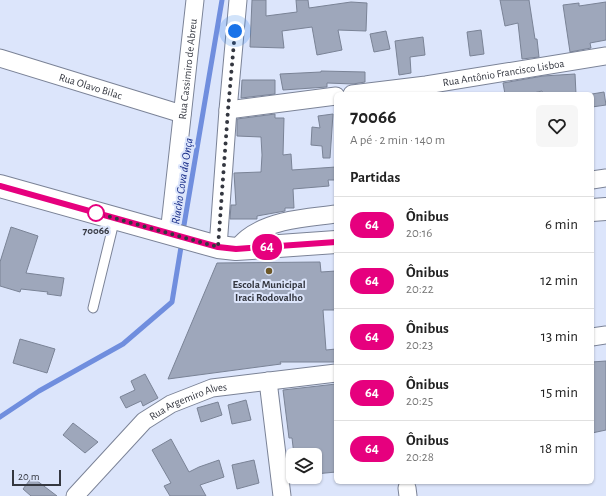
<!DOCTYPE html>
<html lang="pt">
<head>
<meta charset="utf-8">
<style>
  :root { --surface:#fff; --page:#f6f6f6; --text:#222; --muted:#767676; --line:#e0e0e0 }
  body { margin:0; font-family:"Alegreya Sans",sans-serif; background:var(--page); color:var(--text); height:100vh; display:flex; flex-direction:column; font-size:15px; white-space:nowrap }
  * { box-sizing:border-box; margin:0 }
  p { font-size:13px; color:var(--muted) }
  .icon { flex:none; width:22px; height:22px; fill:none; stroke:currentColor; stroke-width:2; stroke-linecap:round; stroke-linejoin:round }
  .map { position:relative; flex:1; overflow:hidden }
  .panel { position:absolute; left:334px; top:92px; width:260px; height:392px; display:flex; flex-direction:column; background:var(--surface); border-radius:6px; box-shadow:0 1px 3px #0004 }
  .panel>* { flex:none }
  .badge { padding:0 8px; border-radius:13px; font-size:14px; line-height:26px }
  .buttons { position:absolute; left:286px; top:448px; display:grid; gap:8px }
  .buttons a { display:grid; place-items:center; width:36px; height:36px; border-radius:6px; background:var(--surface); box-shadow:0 1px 3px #0004; font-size:20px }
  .scale { position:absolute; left:12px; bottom:10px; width:49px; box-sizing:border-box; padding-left:4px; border:2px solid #343740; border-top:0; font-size:11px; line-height:14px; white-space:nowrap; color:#343740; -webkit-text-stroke:3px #dce5fb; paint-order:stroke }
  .you { position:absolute; width:20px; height:20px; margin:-10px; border:3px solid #fff; border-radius:50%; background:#1a73e8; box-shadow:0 0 0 6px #1a73e833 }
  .map>.badge { position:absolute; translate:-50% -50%; box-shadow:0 0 0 2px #fff }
  h2 { padding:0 16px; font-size:15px; line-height:36px }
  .round { display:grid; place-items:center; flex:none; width:42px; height:42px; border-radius:6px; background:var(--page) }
  .headline { display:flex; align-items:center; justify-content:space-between; height:68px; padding:0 16px }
  h1 { font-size:19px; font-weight:600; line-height:30px }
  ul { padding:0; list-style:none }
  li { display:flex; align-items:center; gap:12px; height:56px; padding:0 16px; border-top:1px solid var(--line) }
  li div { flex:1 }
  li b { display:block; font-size:15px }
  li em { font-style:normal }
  li .badge { min-width:44px; font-weight:700; text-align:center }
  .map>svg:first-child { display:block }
</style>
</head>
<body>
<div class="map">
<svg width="606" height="496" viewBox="0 0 606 496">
  <rect width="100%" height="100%" fill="#dce5fb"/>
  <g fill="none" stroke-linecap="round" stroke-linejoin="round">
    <g stroke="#708ede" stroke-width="5">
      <polyline points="183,231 222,0"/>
      <polyline points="0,417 39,391 123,344 172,302 182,241"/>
    </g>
  </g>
  <g fill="#9ea7bb" stroke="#7a8396">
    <polygon points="252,0 266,0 266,16 297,12 296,0 308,0 309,8 351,2 367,3 366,31 338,30 342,50 317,55 312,27 282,31 284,48 250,47"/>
    <polygon points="500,0 529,0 535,39 537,39 539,57 522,59 518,23 505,26"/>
    <polygon points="606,2 606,40 590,43 591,48 570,52 563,5 579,3 579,6"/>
    <polygon points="481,30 484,54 470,56 467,32"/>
    <polygon points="386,31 390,49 374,52 370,34"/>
    <polygon points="423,37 425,55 410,57 411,73 399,75 395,41"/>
    <polygon points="321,71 365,72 365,82 353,84 327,83 327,87 283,90 280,74 321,72"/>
    <polygon points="575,74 576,94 543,94 542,91 529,94 505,94 503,83 543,76"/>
    <polygon points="242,80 275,80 275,94 241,98"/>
    <polygon points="604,92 606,105 592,107 592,94"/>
    <polygon points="275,114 275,118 284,118 283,155 291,154 292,170 336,167 336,180 328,180 329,186 293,189 294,208 285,208 285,211 257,216 257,219 230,219 231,205 236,205 234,173 261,172 262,155 261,137 237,136 237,119"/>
    <polygon points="333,114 330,158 323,158 322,146 311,145 312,127 320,128 318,116"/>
    <polygon points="11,227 38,236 26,273 64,278 61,296 47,294 48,292 21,289 20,292 0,286 0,262"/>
    <polygon points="320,262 321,272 336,271 336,310 323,310 326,350 336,349 336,362 280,362 281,364 168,379 217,263"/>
    <polygon points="20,339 55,349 47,373 13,363"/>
    <polygon points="606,361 606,430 592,433 592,362"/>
    <polygon points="145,374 158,398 143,406 141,401 126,408 120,397 135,390 131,381"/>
    <polygon points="336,384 336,472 315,474 315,455 294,455 292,438 289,438 283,390"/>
    <polygon points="246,400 251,420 232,424 228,405"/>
    <polygon points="218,402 222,415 201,422 197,408"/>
    <polygon points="73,423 98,442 85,453 63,435"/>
    <polygon points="171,439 189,472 199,467 219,460 224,477 200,485 206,496 170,496 164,486 171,483 152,450"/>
    <polygon points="254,460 259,483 237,489 232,465"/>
    <polygon points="32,477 57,496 31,496 23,489"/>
  </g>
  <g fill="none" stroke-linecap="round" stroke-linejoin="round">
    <g stroke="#7b8397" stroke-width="11">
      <polyline id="lane" points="93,308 115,218"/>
    </g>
    <g stroke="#7b8397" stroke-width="19">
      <g id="street">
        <path id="s1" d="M 0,58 L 182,114"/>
        <path id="s2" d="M 352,94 L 426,85 L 606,56"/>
        <polyline points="228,110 336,96"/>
        <polyline points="592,180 606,178"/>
        <path id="s3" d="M 169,234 L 195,0"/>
        <polyline points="218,247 228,110 238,0"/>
        <path d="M 236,249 C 240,245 243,241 247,238 C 272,219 306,218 336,214"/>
        <polyline points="592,337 606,335"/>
        <polyline points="268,381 282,496"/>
        <polyline points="407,488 408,496"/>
        <path id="s4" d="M 75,496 L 144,421 L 171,404 L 212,388 L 336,373"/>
      </g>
    </g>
    <g stroke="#7b8397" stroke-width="24">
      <g id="secondary">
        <polyline points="0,186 218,247 236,249 336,242"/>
        <polyline points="592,210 606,209"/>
      </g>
    </g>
    <use href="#lane" stroke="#fff" stroke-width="9"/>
    <use href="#street" stroke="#fff" stroke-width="17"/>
    <use href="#secondary" stroke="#fff" stroke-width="22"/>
  </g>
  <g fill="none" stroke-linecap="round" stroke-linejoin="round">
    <g stroke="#fff" stroke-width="9">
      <polyline id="line" points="0,186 218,247 236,249 336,242"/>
    </g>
    <use href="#line" stroke="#e6007e" stroke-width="6"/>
    <polyline stroke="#343740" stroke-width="4" stroke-dasharray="0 7.2" points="96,213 218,247 228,110 235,31"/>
  </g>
  <circle fill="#fff" stroke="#e6007e" stroke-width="2" cx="96" cy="213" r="8"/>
  <circle fill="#6d5827" stroke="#dce5fb" stroke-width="1.5" cx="269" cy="271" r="4"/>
  <g text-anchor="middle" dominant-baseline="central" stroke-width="4" stroke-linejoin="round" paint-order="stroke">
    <g font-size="11" fill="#343740" stroke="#dce5fb">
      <text stroke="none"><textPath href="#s3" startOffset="166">Rua Cassimiro de Abreu</textPath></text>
      <text stroke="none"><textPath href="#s2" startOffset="153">Rua Antônio Francisco Lisboa</textPath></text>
      <text stroke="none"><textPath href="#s1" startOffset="95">Rua Olavo Bilac</textPath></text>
      <text stroke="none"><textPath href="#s4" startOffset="151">Rua Argemiro Alves</textPath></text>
    </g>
    <g font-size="11" font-weight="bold" fill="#343740" stroke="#dce5fb">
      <text x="96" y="230">70066</text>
    </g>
    <g font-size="11" font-weight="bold" fill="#343740" stroke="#dce5fb">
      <text x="269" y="284">Escola Municipal<tspan x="269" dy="13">Iraci Rodovalho</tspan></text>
    </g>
    <g font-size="12" font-style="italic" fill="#162b87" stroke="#dce5fb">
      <text transform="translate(182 181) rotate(-81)">Riacho Cova da Onça</text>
    </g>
  </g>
</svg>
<div class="buttons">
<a><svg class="icon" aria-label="layers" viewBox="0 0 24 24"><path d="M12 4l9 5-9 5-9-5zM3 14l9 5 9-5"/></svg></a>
</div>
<div class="scale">20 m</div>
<div class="you" style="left:235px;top:31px"></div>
<b class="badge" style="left:267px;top:247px;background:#e6007e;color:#fff">64</b>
<section class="panel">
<div class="headline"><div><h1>70066</h1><p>A pé · 2 min · 140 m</p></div><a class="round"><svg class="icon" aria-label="heart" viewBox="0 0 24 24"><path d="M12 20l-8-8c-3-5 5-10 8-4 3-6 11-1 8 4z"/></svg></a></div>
<h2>Partidas</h2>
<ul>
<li><span class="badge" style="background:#e6007e;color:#fff">64</span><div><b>Ônibus</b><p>20:16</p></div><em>6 min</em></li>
<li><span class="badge" style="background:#e6007e;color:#fff">64</span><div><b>Ônibus</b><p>20:22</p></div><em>12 min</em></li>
<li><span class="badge" style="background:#e6007e;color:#fff">64</span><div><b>Ônibus</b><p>20:23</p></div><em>13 min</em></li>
<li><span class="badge" style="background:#e6007e;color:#fff">64</span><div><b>Ônibus</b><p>20:25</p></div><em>15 min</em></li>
<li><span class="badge" style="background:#e6007e;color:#fff">64</span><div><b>Ônibus</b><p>20:28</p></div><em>18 min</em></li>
</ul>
</section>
</div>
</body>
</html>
